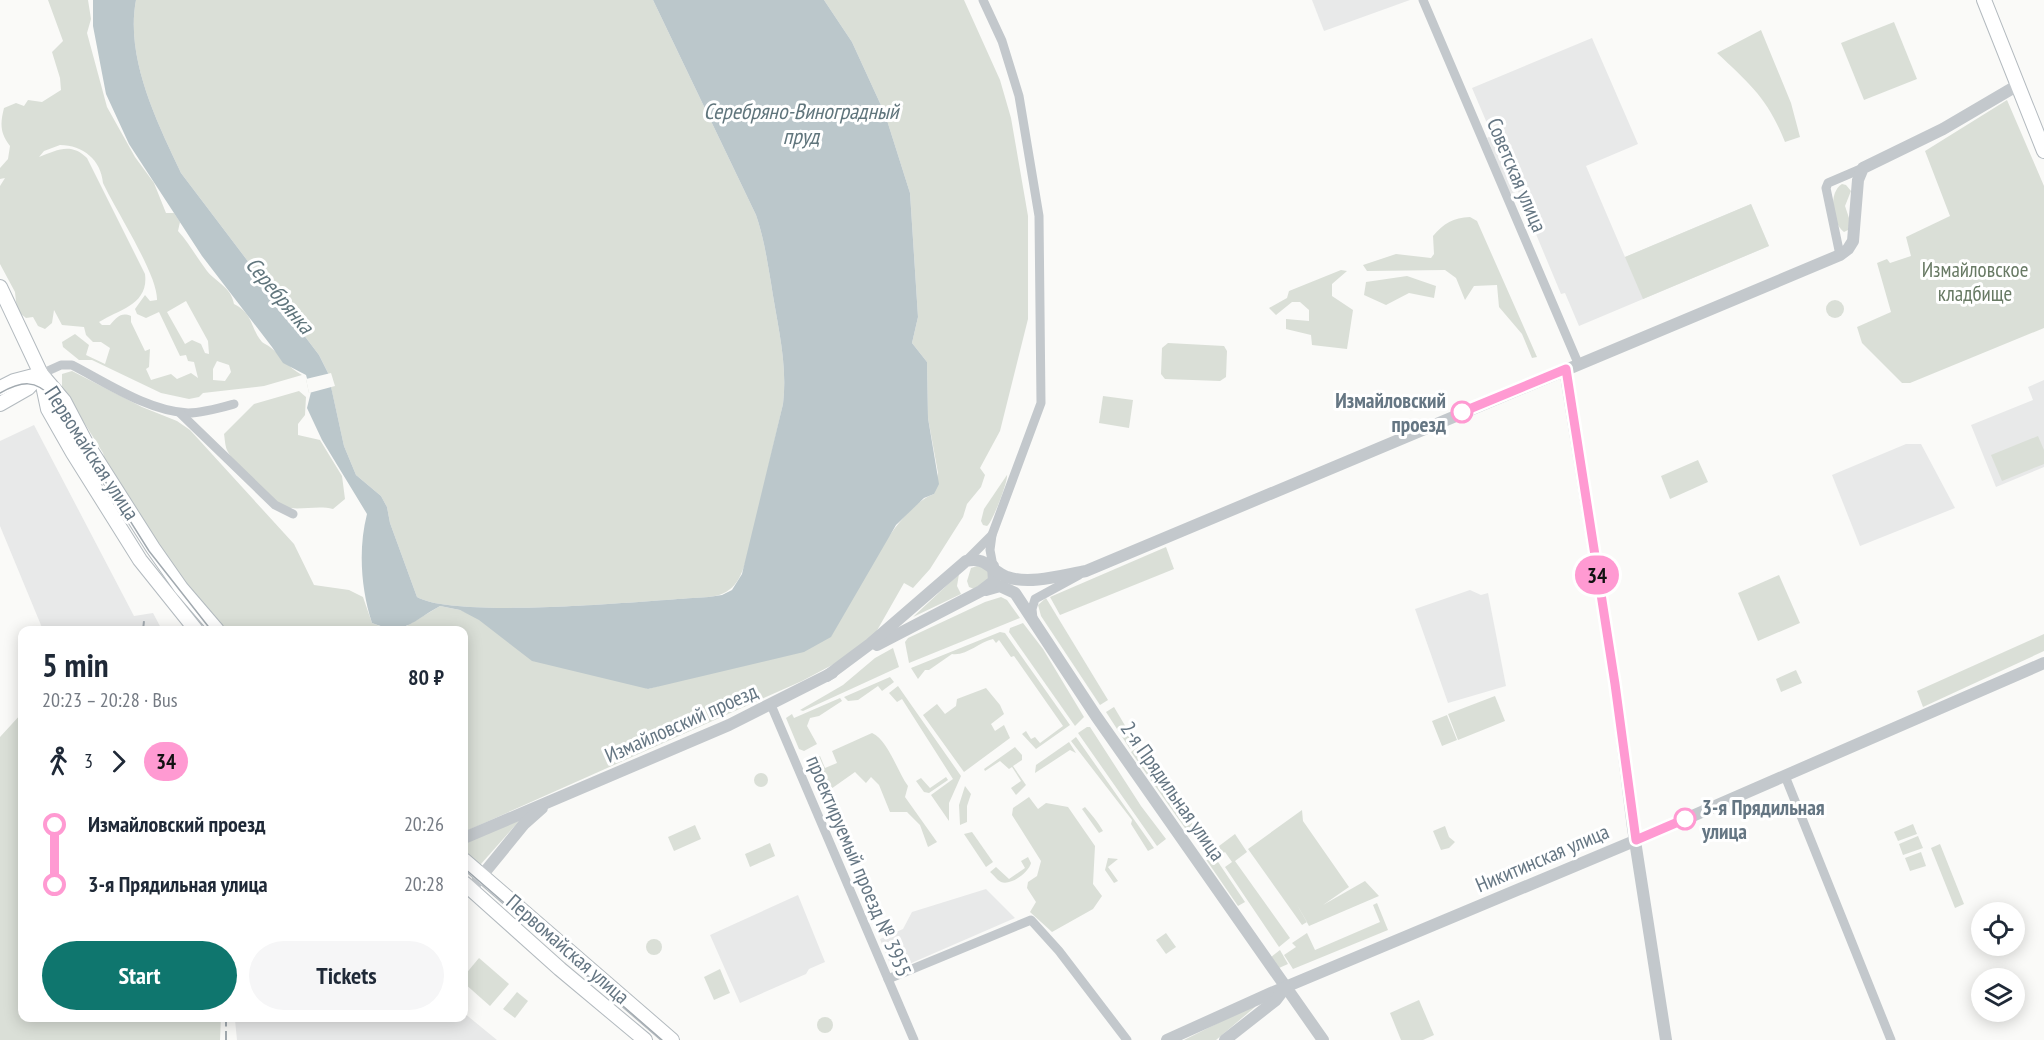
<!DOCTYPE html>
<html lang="en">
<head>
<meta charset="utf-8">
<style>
  :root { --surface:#fff; --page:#f6f6f7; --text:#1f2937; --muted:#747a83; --accent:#0f766e }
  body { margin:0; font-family:"PT Sans Narrow",sans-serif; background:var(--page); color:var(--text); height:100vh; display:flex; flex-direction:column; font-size:22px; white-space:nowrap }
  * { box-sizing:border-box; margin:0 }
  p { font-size:20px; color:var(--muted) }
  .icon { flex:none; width:33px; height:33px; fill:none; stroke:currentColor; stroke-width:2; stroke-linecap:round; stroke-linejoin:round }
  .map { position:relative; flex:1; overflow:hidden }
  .sheet { position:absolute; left:18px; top:626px; width:450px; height:396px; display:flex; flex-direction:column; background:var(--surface); border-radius:12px; box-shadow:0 3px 15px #0003 }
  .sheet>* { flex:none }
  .badge { padding:0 12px; border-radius:20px; font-size:21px; line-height:39px }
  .buttons { position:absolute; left:1971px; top:902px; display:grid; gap:12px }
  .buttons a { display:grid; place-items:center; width:54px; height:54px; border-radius:50%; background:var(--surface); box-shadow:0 3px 15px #0003; font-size:30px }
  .map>.badge { position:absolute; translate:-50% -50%; box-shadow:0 0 0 3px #fff }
  .legs { display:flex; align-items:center; gap:9px; height:66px; padding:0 24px; font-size:20px }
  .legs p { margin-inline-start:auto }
  .headline { display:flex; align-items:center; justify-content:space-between; height:102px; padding:0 24px }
  h1 { font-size:33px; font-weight:600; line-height:45px }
  .cta { display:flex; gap:12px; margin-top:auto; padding:12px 24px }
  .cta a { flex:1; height:69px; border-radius:36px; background:var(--accent); color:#fff; font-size:24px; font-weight:600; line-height:69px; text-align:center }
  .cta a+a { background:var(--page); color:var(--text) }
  ul { padding:0 24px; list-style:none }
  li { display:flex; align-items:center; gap:21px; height:60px; font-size:22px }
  li i { display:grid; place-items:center; width:9px; height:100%; margin:0 8px; background:currentColor }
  li i::after { content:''; width:15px; height:15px; margin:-8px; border:4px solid; border-radius:50%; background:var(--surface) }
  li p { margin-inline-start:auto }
  li:first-child i { background:linear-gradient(#0000 50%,currentColor 0) }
  li:last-child i { background:linear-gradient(currentColor 50%,#0000 0) }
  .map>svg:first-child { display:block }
</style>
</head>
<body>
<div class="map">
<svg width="2044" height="1040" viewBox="0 0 2044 1040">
  <rect width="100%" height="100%" fill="#fafaf8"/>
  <g fill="#e8e9e9">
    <polygon points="1312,0 1410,0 1324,31"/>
    <polygon points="1592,38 1638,144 1586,166 1625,257 1751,204 1769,246 1579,326 1565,293 1561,294 1518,191 1510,194 1487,138 1492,135 1472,88"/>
    <polygon points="2044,380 2044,467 1996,487 1971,425 2033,400 2028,387"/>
    <polygon points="34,425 134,616 153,613 162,630 43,630 0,526 0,441"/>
    <polygon points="1906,444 1921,444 1955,508 1860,546 1832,475"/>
    <polygon points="1470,590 1481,595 1488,593 1506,686 1448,703 1415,609"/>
    <polygon points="986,889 1015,918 893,971 880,939 903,929 912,912"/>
    <polygon points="798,895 825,962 809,969 806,974 740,1003 710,935"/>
    <polygon points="464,1013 497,1040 237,1040 235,1020 235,1017 464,1017"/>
  </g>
  <g fill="#dadfd7" fill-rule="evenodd">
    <path d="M 48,0 L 88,0 L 91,19 L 87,33 L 107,107 L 135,157 L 154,183 L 166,213 L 174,213 L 180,222 L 178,231 C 189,243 197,258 207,271 C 217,283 231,287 234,304 C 254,314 250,328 262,342 C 264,344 268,345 270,347 C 282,356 287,367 302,375 L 264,386 L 203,393 L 199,397 L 189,399 L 161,393 L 92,360 L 79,360 L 63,347 L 62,342 L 75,334 L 89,345 L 86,355 L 105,364 L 110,348 L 101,342 L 93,342 L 86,335 L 84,327 L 62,325 L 54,310 L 52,323 L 45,329 L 38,326 L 33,317 L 26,318 L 17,311 L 15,292 L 0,264 L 0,186 L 5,178 L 0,179 L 0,168 L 8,159 L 10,146 C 0,133 0,124 4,108 L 16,103 L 24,106 L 28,100 L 42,102 L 61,90 L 60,78 L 52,52 L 63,41 ZM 60,145 C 83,145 101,160 103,183 C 116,211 158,275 157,300 L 150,301 L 145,295 L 135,309 L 137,314 L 146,318 L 159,312 L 180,356 L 186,355 L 188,361 L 194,362 L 198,378 L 191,373 L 177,379 L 171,374 L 151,380 L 146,369 L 149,367 L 150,349 L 145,351 L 131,322 L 131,316 C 121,312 117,317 110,325 L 102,325 L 99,322 C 120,309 149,304 145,274 L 87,158 C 71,142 57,150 39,157 L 44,151 ZM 186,301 L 208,341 L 209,354 L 205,353 L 201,344 L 192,340 L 185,344 L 167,312 ZM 217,361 L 229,365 L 231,372 L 225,381 L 213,380 L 213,369 Z"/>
    <path d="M 136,0 L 653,0 L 756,215 C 764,238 767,260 771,283 C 777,324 788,363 783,404 L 749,550 C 742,575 737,594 709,597 C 652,600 458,620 417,597 L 390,523 L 387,507 L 381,496 L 356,475 L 344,446 L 331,387 L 309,393 L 306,379 L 328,373 L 319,355 L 181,173 C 157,122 125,58 136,0 Z"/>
    <path d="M 824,0 L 964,0 L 1000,80 L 1011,118 L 1028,216 L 1028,319 L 1000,431 L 980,468 L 985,475 L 981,487 L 967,504 L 963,517 L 930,569 L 913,588 L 904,583 L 875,634 L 849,656 L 802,681 L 464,832 L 464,630 L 400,630 L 440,606 L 460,610 L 648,689 L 831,636 C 853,599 894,508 934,494 L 938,473 L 928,418 L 927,362 L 912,343 L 918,317 L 910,193 L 885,114 L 852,42 Z"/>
    <polygon points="1894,22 1917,79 1864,100 1841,43"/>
    <path d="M 1761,30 L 1791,103 L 1800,137 L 1785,142 C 1768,99 1750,84 1717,53 Z"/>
    <polygon points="2007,100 2044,186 2044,328 1910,383 1902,383 1862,343 1857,327 1891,312 1877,263 1887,259 1890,263 1911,256 1906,237 1950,216 1925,151"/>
    <path d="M 1842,184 L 1846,185 L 1851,191 L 1845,206 L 1850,221 L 1848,230 L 1844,232 C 1832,223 1828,192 1842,184 Z"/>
    <polygon points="1751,204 1769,246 1643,299 1625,257"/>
    <path d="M 1470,217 L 1477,221 L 1537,357 L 1532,358 L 1522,334 L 1499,307 L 1497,285 L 1474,286 L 1465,300 L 1456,278 L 1445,270 L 1367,271 L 1363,265 L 1396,254 L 1431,258 L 1434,254 L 1433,236 C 1444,223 1453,218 1470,217 Z"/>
    <polygon points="1341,270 1347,271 1332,284 1332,296 1353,310 1347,349 1312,345 1311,335 1286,329 1286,319 1309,321 1309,310 1300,302 1292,302 1276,315 1269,308 1287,298 1289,291"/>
    <polygon points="1407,276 1436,286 1434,298 1409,293 1386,305 1364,295 1366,282"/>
    <circle cx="1835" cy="309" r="9"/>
    <polygon points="1168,343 1224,346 1227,351 1226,377 1220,381 1165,379 1161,374 1162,348"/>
    <polygon points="72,371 142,407 177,421 190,430 294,544 314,585 349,590 363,597 372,623 390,630 225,630 193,596 108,470 103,453 62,387 62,374"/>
    <path d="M 299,391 L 306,397 L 305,415 L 298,424 L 298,435 L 320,440 L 342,476 L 345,499 L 333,509 C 318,505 297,511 286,507 C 269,501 237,468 228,452 C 225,447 225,440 224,434 L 254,404 Z"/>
    <polygon points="1103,396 1133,400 1129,428 1099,423"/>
    <polygon points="2038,436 2044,450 2044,464 2002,481 1991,455"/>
    <polygon points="1698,460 1708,482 1670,499 1661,476"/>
    <path d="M 1007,475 C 1008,482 992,523 987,526 L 983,525 L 981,521 L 984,509 Z"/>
    <polygon points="1166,547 1174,569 1060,615 1050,597"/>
    <polygon points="977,566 985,567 991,578 974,589 969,587 967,581 971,568"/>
    <polygon points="959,574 957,586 961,594 913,617"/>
    <polygon points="1779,575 1800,623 1758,641 1738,593"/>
    <polygon points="1001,597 1007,600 1020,618 909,663 905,642 908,638 985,602"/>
    <polygon points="1046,598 1108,700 1100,705 1041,616 1038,605"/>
    <polygon points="1023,623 1043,649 1084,717 1075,726 1009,632 1010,628"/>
    <path d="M 1000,632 L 1005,633 L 1070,725 L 1036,749 L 1022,734 L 1026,731 L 1031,739 L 1035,737 L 1040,743 L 1063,726 L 1014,656 L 1011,657 L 999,640 L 996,643 L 993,639 C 979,642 967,656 952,654 L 929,670 L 925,670 L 918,679 L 911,668 Z"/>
    <polygon points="2044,634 2044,651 1923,707 1917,691"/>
    <polygon points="893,648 899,667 803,711 800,710 843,685 875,658"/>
    <polygon points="1796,670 1802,683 1781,692 1776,679"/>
    <polygon points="890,677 894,682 882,691 878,686 858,700 848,701 844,697"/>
    <polygon points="898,686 961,776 949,803 949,821 931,795 953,779 902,699 897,702 889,693"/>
    <polygon points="986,688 1000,705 1004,714 991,724 995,731 1004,725 1010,738 964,772 923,715 937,704 945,714 956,706 957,699"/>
    <polygon points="1495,696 1505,721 1458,740 1448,714"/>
    <polygon points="840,698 842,701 819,716 810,718 807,726 817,744 804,751 799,749 786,718 792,714 794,718"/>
    <polygon points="1114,707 1136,744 1130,749 1106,712"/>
    <polygon points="22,713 22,1017 221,1017 220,1040 0,1040 0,737"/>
    <polygon points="1447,715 1457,740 1442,746 1432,721"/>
    <polygon points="1087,727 1090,727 1141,806 1166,839 1157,846 1078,733"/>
    <path d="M 872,733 C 888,740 897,771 908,786 L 905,797 L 937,842 L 928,847 L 920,825 L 907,812 L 890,812 L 879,785 L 871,777 L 866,783 L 855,772 L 821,796 L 808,761 L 820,756 L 825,768 L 837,763 L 832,751 Z"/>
    <polygon points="1076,737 1154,848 1148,851 1131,824 1132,820 1071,741"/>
    <polygon points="1069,742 1076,753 1070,750 1035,773 1036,765"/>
    <polygon points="1015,747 1022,755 1022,760 1013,766 1026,785 1016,795 1011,788 1021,781 1012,767 1009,769 1000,761 985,771 984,769"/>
    <polygon points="1138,747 1194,826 1187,831 1131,752"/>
    <circle cx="761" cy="780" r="7"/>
    <polygon points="946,777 948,780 929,793 924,792 916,781 921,778 930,788"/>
    <polygon points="965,786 971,794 967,806 967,822 960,825 959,805"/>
    <polygon points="1029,797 1038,809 1046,803 1068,807 1095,846 1093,884 1102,896 1093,909 1052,932 1030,912 1036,902 1027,888 1028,882 1037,876 1041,861 1012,815 1013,808"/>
    <path d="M 1085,807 C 1091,814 1098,822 1103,831 L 1099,833 L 1082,809 Z"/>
    <polygon points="1302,810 1303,821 1349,887 1323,905 1365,881 1379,896 1309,926 1296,903 1307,922 1302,925 1248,849"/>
    <polygon points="520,820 481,864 477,865 464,854 464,843"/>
    <polygon points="1913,824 1917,834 1898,841 1894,832"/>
    <polygon points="695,825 701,839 674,851 668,837"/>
    <polygon points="1445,826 1449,837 1455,842 1449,848 1441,850 1433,831"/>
    <polygon points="972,832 993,862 986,867 964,834"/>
    <polygon points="1235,834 1247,852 1235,861 1290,938 1279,947 1225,867 1232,862 1225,852 1219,856 1215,849"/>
    <polygon points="1918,836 1923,848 1903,855 1899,844"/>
    <polygon points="770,843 775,856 750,867 745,854"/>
    <polygon points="1940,844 1964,904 1955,908 1931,848"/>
    <polygon points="1921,852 1926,866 1910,871 1905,858"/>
    <polygon points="1212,853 1245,902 1238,906 1205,858"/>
    <path d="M 1028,857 L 1031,863 C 1029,872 1011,886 1001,882 C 997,880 993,874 990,872 L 996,867 L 1009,879 L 1025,868 L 1021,861 Z"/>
    <polygon points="1108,858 1118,859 1108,867 1118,881 1114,883 1105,870"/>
    <polygon points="1377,903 1388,930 1293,969 1284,955 1296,947 1292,943 1307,933 1315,950 1380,922 1373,905"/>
    <polygon points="1166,933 1176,947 1166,954 1156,940"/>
    <circle cx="654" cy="947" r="8"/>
    <polygon points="1280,950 1288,964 1279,968 1271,957"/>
    <polygon points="479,958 509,984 490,1006 464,983 464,976"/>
    <polygon points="720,969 730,993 714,1000 704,977"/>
    <polygon points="517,992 528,1001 515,1018 503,1009"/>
    <polygon points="1419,1000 1434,1035 1423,1040 1401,1040 1390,1013"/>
    <polygon points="1252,1006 1255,1007 1216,1040 1184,1040"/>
    <circle cx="825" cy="1025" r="8"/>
  </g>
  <path fill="#bbc7cb" d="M 93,0 L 136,0 C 125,58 157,122 181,173 L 319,355 L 328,373 L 344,446 L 356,475 L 381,496 L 387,507 L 390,523 L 417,597 C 458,620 652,600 709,597 L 722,595 L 732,590 L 742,574 L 783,404 C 788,363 777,324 771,283 C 767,260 764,238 756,215 L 653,0 L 824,0 L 852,42 L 885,114 L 910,193 L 918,317 L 912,343 L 927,362 L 928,418 L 939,484 L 934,494 L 924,498 L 896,525 L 831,637 L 804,652 L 648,689 L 532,661 L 479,620 L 460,610 L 440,606 C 411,622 405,636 372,623 C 361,589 358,549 367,514 L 322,440 L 307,408 L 311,392 L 306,375 L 283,363 L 272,347 L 202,256 L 129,144 L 106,94 L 93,26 Z"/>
  <polygon fill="#fafaf8" points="331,373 335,386 309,393 306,379"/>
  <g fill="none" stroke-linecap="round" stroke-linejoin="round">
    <g stroke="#b3babf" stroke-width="16">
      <g id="secondary">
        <polyline points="1984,0 2044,151"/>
        <polyline points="0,287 41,374 64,401 85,441 153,548 181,588 217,630"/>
        <polyline points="41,376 48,409 73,453 140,560 196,630"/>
        <polyline points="0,388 14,381 41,374"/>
        <polyline points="0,404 28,388 41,374"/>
        <polyline points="464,860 672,1040"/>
        <polyline points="464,883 560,969 645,1040"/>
      </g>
    </g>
    <g stroke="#c3c8cc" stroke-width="9">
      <polyline points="983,0 1002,41 1019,96 1039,216 1041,403 992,535 990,550 993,566"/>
      <polyline points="1423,0 1578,363"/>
      <polyline points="1840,255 1826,188 1828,183 1863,168"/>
      <path d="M 41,374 L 61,365 L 72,365 C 107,383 148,411 188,413 C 203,413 220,408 234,404"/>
      <polyline points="180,413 275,505 293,514"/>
      <polyline points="966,561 992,535"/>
      <polyline points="1033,619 1032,609 1035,599 1079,575"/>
      <polyline points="771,705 914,1040"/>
      <polyline points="1785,776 1891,1040"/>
      <polyline points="888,979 1031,920 1059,951 1127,1040"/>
    </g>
    <g stroke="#c3c8cc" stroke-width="12">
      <polyline points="1565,369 1615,684 1633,828 1666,1040"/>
      <polyline points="986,590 1000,586 1015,593 1096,716 1323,1040"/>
      <polyline points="877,645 981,591 994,581 993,566"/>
      <path d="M 827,676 L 870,644 L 966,561 C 986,556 991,571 1007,577 C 1030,585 1063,575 1086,571 L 1840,255 L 1848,249 L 1853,241 L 1858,180 L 1863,168 L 1943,129 L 2018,85"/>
      <polyline points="464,838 729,725 832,673"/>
      <polyline points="471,889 524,824 542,808"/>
      <polyline points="1167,1040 1271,993 1651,834 2044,663"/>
      <polyline points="1225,1040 1276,1000 1285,988"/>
    </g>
    <use href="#secondary" stroke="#fff" stroke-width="14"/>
    <g stroke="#a2aab0" stroke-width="1.5">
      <path d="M 0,393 C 22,381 35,379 53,398 L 149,551 L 211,630"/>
      <polyline points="464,868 662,1040"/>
    </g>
    <g stroke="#a2aab0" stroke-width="2" stroke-dasharray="9 4.5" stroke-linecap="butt">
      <polyline points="143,630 144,621"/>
      <polyline points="226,1040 226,1017"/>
    </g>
  </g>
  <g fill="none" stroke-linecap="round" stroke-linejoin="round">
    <g stroke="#fff" stroke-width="14">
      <polyline id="line-1" points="1462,412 1566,369 1615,684 1636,840 1685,819"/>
    </g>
    <use href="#line-1" stroke="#ff9ad2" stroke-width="9"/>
  </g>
  <g fill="#fff" stroke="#ff9ad2" stroke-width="3">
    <circle cx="1462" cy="412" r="10"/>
    <circle cx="1685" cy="819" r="10"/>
  </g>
  <g text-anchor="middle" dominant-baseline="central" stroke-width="6" stroke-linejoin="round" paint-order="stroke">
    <g font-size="21" fill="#657683" stroke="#fff">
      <text transform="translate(1517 175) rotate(67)">Советская улица</text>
      <text transform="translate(92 453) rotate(57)">Первомайская улица</text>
      <text transform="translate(681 723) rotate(-24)">Измайловский проезд</text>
      <text transform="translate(1173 791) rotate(55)">2-я Прядильная улица</text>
      <text transform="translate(1542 858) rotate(-23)">Никитинская улица</text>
      <text transform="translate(859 866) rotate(67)">проектируемый проезд № 3955</text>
      <text transform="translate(568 949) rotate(41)">Первомайская улица</text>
    </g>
    <g font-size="21" fill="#687a64" stroke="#fff">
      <text x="1975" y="269">Измайловское<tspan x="1975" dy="24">кладбище</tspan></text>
    </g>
    <g font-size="21" font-weight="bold" fill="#657683" stroke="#fff" text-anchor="end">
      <text x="1446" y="400">Измайловский<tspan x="1446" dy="24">проезд</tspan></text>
      <text x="1702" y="807" text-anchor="start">3-я Прядильная<tspan x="1702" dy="24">улица</tspan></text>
    </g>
    <g font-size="22" font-style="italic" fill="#60757c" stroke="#fff">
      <text x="801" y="111">Серебряно-Виноградный<tspan x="801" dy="25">пруд</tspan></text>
      <text transform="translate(280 295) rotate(50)">Серебрянка</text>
    </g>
  </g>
</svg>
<div class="buttons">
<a><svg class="icon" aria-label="locate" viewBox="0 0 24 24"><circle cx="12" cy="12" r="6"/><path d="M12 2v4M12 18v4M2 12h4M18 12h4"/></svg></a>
<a><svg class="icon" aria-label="layers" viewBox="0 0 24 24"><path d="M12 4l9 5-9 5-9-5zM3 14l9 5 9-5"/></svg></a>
</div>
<b class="badge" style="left:1597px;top:575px;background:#ff9ad2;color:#111">34</b>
<section class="sheet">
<div class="headline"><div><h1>5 min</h1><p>20:23 – 20:28 · Bus</p></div><b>80 ₽</b></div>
<div class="legs"><svg class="icon" aria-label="walk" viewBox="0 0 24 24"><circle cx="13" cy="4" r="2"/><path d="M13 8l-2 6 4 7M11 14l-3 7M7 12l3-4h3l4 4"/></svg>3<svg class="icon" aria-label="forward" viewBox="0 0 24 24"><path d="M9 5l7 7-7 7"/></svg><b class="badge" style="background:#ff9ad2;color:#111">34</b></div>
<ul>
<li><i style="color:#ff9ad2"></i><b>Измайловский проезд</b><p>20:26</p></li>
<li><i style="color:#ff9ad2"></i><b>3-я Прядильная улица</b><p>20:28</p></li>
</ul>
<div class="cta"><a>Start</a><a>Tickets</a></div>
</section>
</div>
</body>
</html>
